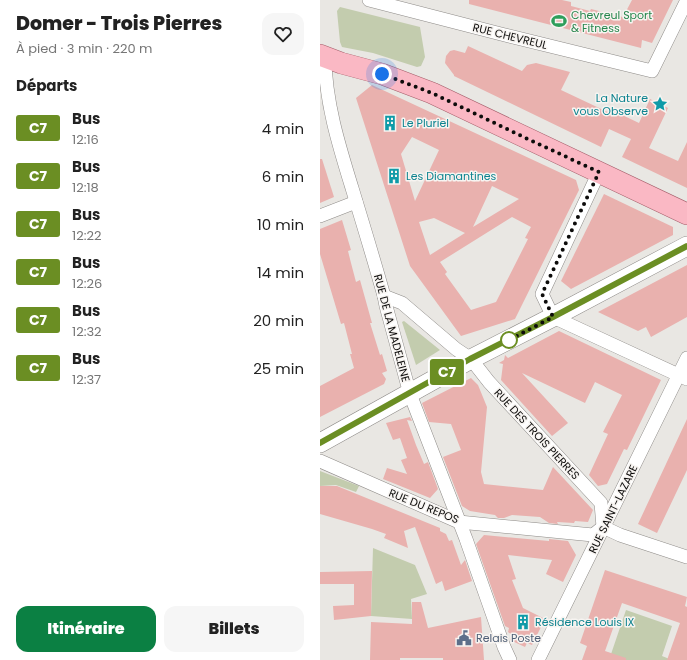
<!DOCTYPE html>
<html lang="fr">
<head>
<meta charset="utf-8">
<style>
  :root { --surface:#fff; --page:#f6f6f6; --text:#222; --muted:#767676; --accent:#0b8043 }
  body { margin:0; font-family:Poppins,sans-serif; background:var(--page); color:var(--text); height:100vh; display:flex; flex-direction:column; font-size:15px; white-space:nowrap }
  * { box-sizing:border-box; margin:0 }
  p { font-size:13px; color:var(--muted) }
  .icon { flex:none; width:22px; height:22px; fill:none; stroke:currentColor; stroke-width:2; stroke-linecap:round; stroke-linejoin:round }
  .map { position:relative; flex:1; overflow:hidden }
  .sheet { display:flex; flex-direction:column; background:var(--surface); width:320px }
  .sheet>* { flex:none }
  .badge { padding:0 8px; border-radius:3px; font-size:14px; line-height:26px }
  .you { position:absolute; width:20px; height:20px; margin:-10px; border:3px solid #fff; border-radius:50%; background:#1a73e8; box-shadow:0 0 0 6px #1a73e833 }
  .map>.badge { position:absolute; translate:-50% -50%; box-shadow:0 0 0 2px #fff }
  h2 { padding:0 16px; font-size:15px; line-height:36px }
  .round { display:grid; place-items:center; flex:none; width:42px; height:42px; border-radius:12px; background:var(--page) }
  .overview { display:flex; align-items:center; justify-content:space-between; height:68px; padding:0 16px }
  h1 { font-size:19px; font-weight:800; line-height:30px }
  .cta { display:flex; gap:8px; margin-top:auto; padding:8px 16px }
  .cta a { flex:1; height:46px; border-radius:12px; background:var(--accent); color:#fff; font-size:16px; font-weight:800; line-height:46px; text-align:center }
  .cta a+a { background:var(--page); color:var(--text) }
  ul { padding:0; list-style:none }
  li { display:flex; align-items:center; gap:12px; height:48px; padding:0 16px }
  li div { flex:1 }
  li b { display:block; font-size:15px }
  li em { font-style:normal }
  li .badge { min-width:44px; font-weight:700; text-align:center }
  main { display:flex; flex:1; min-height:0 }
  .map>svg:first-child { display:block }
</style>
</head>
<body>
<main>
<section class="sheet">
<div class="overview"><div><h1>Domer - Trois Pierres</h1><p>À pied · 3 min · 220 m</p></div><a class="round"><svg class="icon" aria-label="heart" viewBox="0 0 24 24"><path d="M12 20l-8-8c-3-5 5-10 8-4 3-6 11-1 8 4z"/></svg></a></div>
<h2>Départs</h2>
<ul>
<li><span class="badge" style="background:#6b8e23;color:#fff">C7</span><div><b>Bus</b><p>12:16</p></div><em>4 min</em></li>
<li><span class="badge" style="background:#6b8e23;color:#fff">C7</span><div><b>Bus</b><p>12:18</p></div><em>6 min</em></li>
<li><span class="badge" style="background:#6b8e23;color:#fff">C7</span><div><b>Bus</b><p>12:22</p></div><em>10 min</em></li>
<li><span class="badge" style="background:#6b8e23;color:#fff">C7</span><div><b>Bus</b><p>12:26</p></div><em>14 min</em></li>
<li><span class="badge" style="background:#6b8e23;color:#fff">C7</span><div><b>Bus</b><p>12:32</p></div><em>20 min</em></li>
<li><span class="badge" style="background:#6b8e23;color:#fff">C7</span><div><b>Bus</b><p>12:37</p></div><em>25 min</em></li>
</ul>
<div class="cta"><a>Itinéraire</a><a>Billets</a></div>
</section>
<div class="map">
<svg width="367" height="660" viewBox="0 0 367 660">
  <rect width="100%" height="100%" fill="#e9e7e3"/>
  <g fill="#c3ccae">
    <polygon points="20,7 100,27 105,57 101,66 97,67 53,53 22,47 20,42 17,11"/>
    <polygon points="84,321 120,350 96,365 82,322"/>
    <polygon points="0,471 39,486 36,492 16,485 0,486"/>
    <polygon points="53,548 95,565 107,594 91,599 92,619 51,616"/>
    <polygon points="306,610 352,626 342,656 352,660 289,660"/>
  </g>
  <g fill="#e9b1ae" fill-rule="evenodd">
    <polygon points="149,0 242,0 251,2 251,6 270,11 271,9 303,17 312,0 353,0 332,43 322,40 321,48 149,4"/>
    <polygon points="148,46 202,71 207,65 216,63 250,72 241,90 294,115 296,112 319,123 330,99 348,108 329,148 358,161 367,142 367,188 302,157 311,139 289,129 281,147 134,76 134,75 125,63 126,56 130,51 134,50 145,53"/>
    <path d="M 52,85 L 256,180 L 259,190 L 195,319 L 141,336 L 90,266 L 36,98 ZM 92,137 L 119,150 L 95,201 L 81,154 ZM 172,186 L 199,199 L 153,227 ZM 192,217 L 211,227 L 205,238 L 208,239 L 176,302 L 151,310 L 125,274 L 127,272 L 120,262 ZM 114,218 L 145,233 L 110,255 L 99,222 Z"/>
    <polygon points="0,159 2,159 14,197 0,203"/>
    <polygon points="284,194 353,227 353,235 251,289 241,281"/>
    <polygon points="22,220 31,250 28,251 31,263 36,282 40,280 52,323 50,323 60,355 62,354 67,371 62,373 66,379 64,384 0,417 0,386 34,368 30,354 32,354 24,323 21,324 0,254 0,229"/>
    <polygon points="367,265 367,317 331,337 326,327 318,331 278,312"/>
    <polygon points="239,331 341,380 307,450 304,449 287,484 278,486 269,475 288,434 283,432 302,395 275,382 265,403 202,373 248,423 232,436 181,380 183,364 179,363 184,360 185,355 188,358"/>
    <polygon points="151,378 158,385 167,407 161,472 164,484 223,490 233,467 273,510 268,522 255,521 254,523 237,522 238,524 229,523 220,517 192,515 184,518 178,518 175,515 150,511 142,506 123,457 141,450 131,424 109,422 102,403"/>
    <polygon points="90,417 92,421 87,420 96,445 104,464 108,462 118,489 110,498 63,479 67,468 87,474 81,460 87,458 80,438 73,440 66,423"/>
    <polygon points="367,419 367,470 337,533 318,524"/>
    <polygon points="0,486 17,486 120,528 120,531 126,534 129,541 132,540 141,565 145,560 152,581 125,591 122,581 116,584 95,527 84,531 88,548 64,538 66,534 52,529 0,514"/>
    <polygon points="164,535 229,541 229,539 248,541 256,555 243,582 226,574 232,560 188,555 196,579 192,580 203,608 225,619 212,645 207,643 205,647 190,640 192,635 188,632 189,628 185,626 156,544"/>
    <polygon points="285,570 367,597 365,606 367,607 367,660 347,660 360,623 302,603 285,651 306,658 306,660 262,660 267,646 260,643"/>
    <polygon points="52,571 51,616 14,620 13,606 34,605 34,584 0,584 0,572"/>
    <polygon points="92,602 101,602 108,628 161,617 164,660 123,660 123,658 80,658 80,660 50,660 51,622 92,624"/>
  </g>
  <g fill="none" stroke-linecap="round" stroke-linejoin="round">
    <g stroke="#8e8b88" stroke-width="14">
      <g id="street">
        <polyline points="49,0 181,34 332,71 367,0"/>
        <path d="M 5,57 C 5,101 19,146 32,188 C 43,224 54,260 64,296 L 66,306 L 90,394 L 146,539 L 184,647 L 190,660"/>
        <polyline points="279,172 222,294 233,317 367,379"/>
        <polyline points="0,216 36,202"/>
        <polyline points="64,296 82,303 136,349 151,359 169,382 281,503 283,527"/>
        <polyline points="0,461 139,522 273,535 283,527"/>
        <polyline points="283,527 300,535 367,557"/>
        <polyline points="218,660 367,358"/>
      </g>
    </g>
    <g stroke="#8e8b88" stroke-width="20">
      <polyline id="secondary" points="0,443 151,359 233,317 367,246"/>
    </g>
    <g stroke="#a45d69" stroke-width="22">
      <polyline id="primary" points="0,55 21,63 62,74 112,93 367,214"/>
    </g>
    <use href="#street" stroke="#fff" stroke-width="13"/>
    <use href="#secondary" stroke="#fff" stroke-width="19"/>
    <use href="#primary" stroke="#fab8c4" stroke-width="21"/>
  </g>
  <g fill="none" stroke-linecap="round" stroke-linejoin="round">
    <g stroke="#fff" stroke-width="9">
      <polyline id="line" points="0,443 150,359 233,317 367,246"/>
    </g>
    <use href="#line" stroke="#6b8e23" stroke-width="6"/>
    <polyline stroke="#0d0c0b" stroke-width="4" stroke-dasharray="0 7.2" points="62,74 112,93 212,141 279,172 222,294 233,317 189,340"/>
  </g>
  <defs>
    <g id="stadium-bare" transform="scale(1.2)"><path d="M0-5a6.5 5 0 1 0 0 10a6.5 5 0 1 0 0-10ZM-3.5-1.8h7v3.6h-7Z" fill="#2e9e5b" stroke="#f7f4f1" stroke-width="2.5" paint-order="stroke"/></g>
    <g id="sight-bare" transform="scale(1.2)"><path d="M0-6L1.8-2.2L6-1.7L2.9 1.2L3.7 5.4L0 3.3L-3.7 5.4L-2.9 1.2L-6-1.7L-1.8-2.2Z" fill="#0f9aa8" stroke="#f7f4f1" stroke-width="2.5" paint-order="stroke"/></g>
    <g id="building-bare" transform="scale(1.2)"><path d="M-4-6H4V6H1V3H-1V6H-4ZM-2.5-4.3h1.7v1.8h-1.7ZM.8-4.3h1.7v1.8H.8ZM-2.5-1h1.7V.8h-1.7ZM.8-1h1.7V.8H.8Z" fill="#0f9aa8" stroke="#f7f4f1" stroke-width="2.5" paint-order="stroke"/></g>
    <g id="civic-bare" transform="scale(1.2)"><path d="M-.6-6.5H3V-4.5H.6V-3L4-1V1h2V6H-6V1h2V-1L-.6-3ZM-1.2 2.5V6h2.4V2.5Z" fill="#5c6f8a" stroke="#f7f4f1" stroke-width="2.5" paint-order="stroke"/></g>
  </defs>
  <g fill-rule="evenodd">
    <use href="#stadium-bare" x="239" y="21"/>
    <use href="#sight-bare" x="340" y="104"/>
    <use href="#building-bare" x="70" y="123"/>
    <use href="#building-bare" x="74" y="176"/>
    <use href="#building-bare" x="203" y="622"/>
    <use href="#civic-bare" x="144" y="638"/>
  </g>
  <circle fill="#fff" stroke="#6b8e23" stroke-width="2" cx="189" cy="340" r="8"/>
  <g text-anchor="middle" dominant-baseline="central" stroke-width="3" stroke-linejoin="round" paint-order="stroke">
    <g font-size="11" fill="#27864d" stroke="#f7f4f1" text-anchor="start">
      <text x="251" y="15">Chevreul Sport<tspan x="251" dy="13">&amp; Fitness</tspan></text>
    </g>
    <g font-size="11" fill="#0d0c0b" stroke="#f7f4f1">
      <text transform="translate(190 36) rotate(14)">RUE CHEVREUL</text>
      <text transform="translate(72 328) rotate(75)">RUE DE LA MADELEINE</text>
      <text transform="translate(217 434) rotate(47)">RUE DES TROIS PIERRES</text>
      <text transform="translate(104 506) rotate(22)">RUE DU REPOS</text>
      <text transform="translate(293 509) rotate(-64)">RUE SAINT-LAZARE</text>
    </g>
    <g font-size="11" fill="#0d838f" stroke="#f7f4f1" text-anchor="start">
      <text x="328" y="98" text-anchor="end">La Nature<tspan x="328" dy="13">vous Observe</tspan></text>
      <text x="82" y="123">Le Pluriel</text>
      <text x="86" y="176">Les Diamantines</text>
      <text x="215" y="622">Résidence Louis IX</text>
    </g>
    <g font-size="11" fill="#4e5e75" stroke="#f7f4f1" text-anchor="start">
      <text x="156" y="638">Relais Poste</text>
    </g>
  </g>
</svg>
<div class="you" style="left:62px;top:74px"></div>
<b class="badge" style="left:127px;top:372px;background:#6b8e23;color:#fff">C7</b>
</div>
</main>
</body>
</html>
